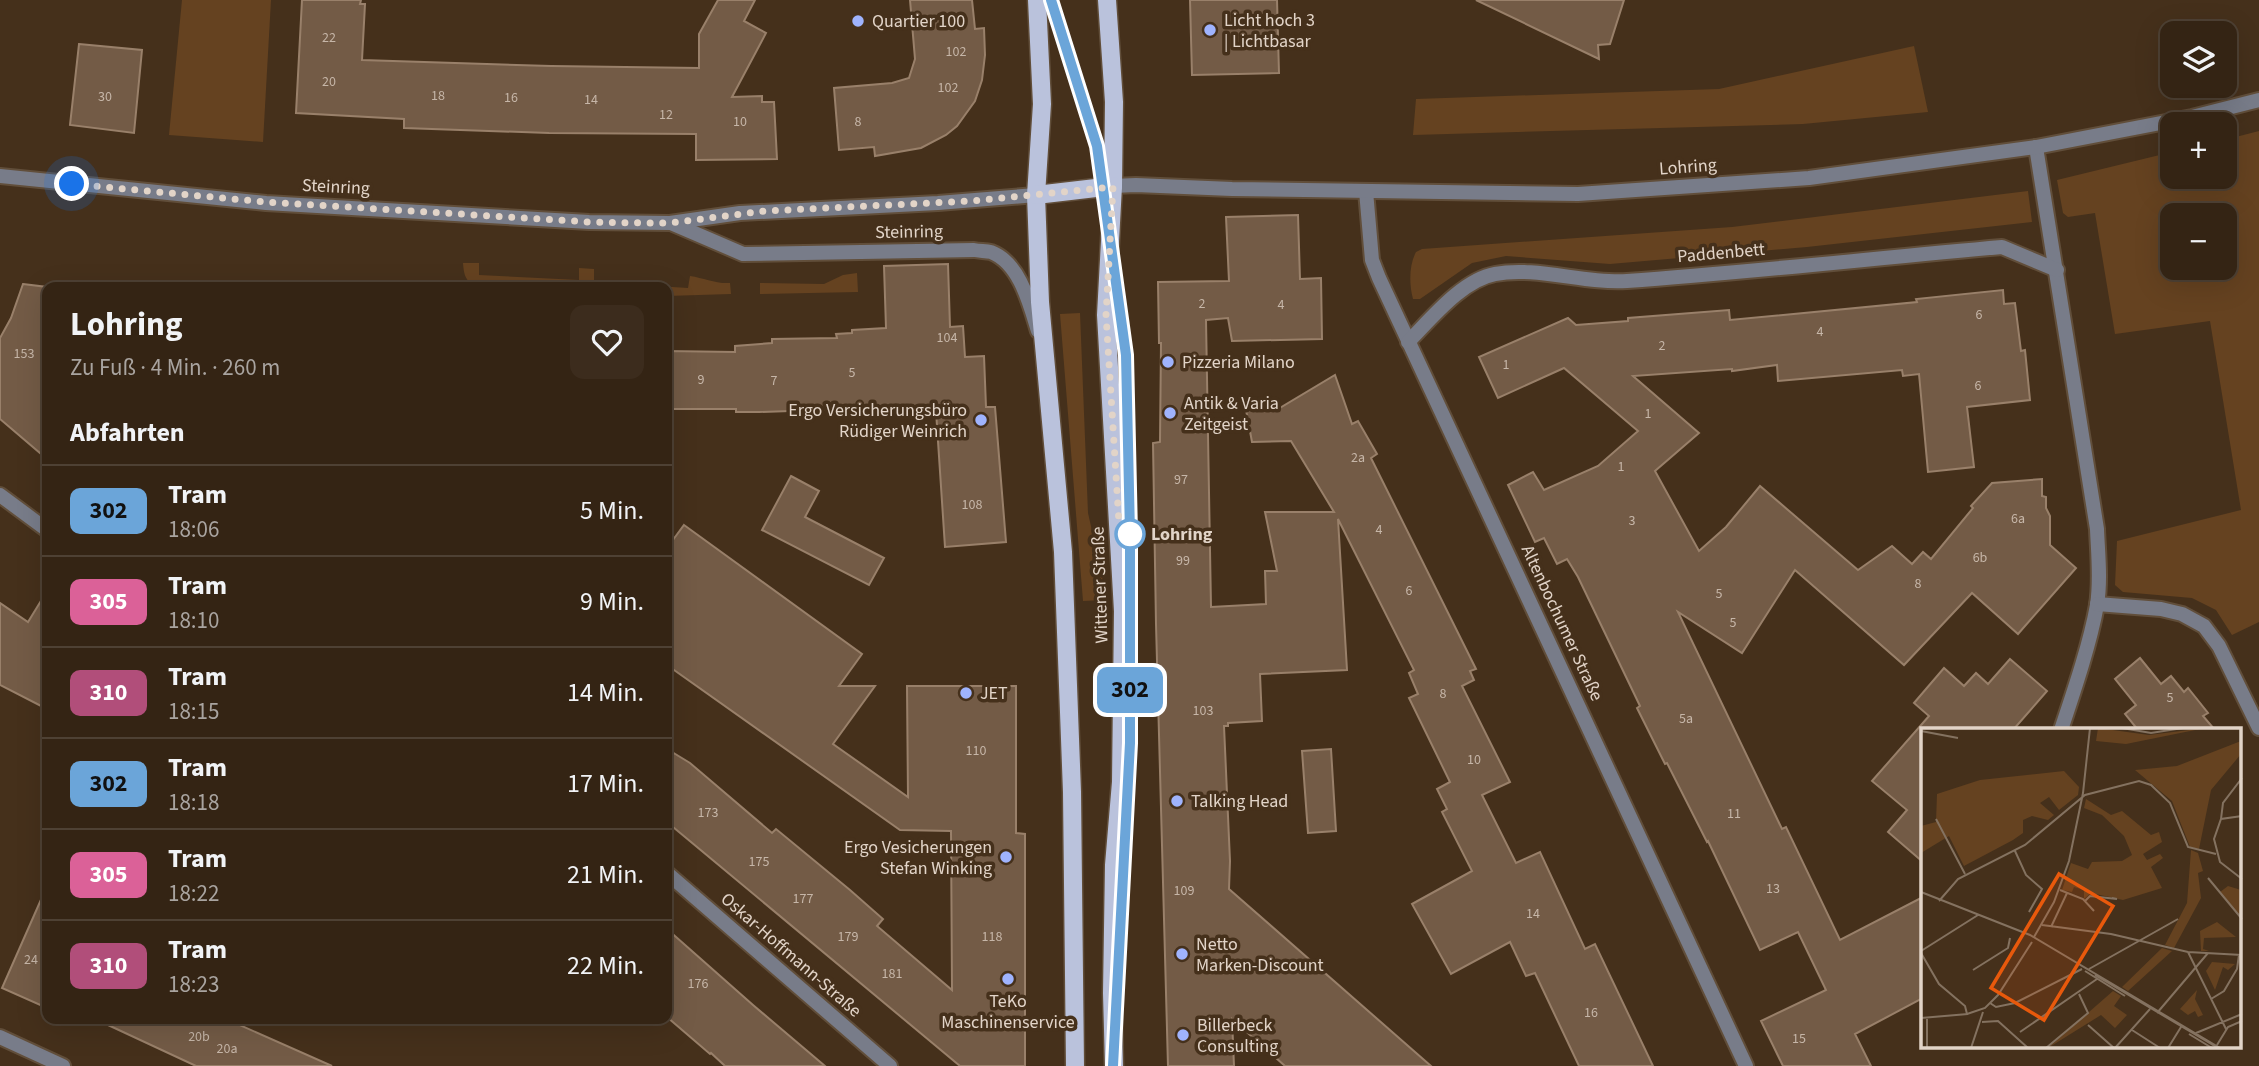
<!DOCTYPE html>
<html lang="de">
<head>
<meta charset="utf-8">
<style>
  :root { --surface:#342414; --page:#3c2c1d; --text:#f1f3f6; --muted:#a9a4a0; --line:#4e4134 }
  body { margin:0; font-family:"Source Sans 3",sans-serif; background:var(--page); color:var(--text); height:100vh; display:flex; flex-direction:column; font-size:26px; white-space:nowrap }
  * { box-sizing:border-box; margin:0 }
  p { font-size:23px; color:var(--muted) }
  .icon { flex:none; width:38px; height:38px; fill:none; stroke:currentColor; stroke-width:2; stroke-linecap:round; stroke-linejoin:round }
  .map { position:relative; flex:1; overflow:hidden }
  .details { position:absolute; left:42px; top:282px; width:630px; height:742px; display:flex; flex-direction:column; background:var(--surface); border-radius:14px; box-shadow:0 7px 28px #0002,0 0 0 2px var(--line) }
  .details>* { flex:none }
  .badge { padding:0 14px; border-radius:10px; font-size:24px; line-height:46px }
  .tools { position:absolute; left:2160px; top:21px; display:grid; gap:14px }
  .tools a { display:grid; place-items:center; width:77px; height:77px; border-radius:14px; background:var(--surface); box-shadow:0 7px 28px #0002,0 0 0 2px var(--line); font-size:35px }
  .you { position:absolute; width:35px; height:35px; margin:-18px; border:5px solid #fff; border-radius:50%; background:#1a73e8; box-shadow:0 0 0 10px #1a73e833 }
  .map>.badge { position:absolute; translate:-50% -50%; box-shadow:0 0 0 4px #fff }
  h2 { padding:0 28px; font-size:26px; line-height:63px }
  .round { display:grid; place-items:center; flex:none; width:74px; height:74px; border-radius:14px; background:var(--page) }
  .overview { display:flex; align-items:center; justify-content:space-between; height:119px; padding:0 28px }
  h1 { font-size:33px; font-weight:700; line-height:52px }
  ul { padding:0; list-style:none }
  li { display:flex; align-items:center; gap:21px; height:91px; padding:0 28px; border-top:2px solid var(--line) }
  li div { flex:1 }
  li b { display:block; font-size:26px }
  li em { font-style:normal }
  li .badge { min-width:77px; font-weight:700; text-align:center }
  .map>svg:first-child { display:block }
</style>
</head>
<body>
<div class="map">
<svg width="2259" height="1066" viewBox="0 0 2259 1066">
  <rect width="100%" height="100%" fill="#45301b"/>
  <g fill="#654220" fill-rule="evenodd">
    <polygon points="182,0 271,0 263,142 169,135"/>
    <polygon points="1914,46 1928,112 1803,124 1413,135 1416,99 1719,89"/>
    <path d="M 2259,131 L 2259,622 L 2232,635 L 2216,610 L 2192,598 L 2123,592 L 2115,585 L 2117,541 L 2241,510 L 2210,321 L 2115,334 L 2095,213 L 2068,217 L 2063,213 L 2057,180 L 2172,152 L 2172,177 L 2224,177 L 2224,140 ZM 2172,215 L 2224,215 L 2224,268 L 2172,268 Z"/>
    <path d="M 2028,191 L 2032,222 L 1807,247 L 1610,264 L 1506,256 L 1472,263 L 1420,299 L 1413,299 C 1409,284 1409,265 1416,252 L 1422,249 L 1732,227 Z"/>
    <path d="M 463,263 L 479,263 L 479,275 L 579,280 L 579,268 L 594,269 L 594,282 L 688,288 L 690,276 C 704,278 716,284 730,283 L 731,294 L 667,296 L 667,287 L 478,286 C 465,282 464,275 463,263 Z"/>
    <polygon points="857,273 858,292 760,294 760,283 824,284 843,275"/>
    <polygon points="1080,313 1088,513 1102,575 1105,600 1083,601 1060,314"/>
  </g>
  <g fill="#735b46" stroke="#99806a" stroke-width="2">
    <polygon points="302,0 361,0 360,4 365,4 362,60 551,66 699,68 699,34 718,0 755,0 744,21 766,33 732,97 762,96 762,102 774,102 777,159 696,160 696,134 549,133 404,128 404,119 296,113"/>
    <polygon points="910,0 972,0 975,29 984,28 985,55 982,80 975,101 957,126 946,135 921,148 875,156 874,147 839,150 834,88 892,83 909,78 915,59"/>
    <polygon points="1190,0 1277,0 1279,73 1192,75"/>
    <polygon points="1476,0 1624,0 1610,44 1598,45 1599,59"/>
    <polygon points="79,44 142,50 134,133 70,125"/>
    <polygon points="1298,215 1300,279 1321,278 1322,339 1232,341 1228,318 1206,320 1211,607 1266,604 1265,571 1277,571 1265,512 1334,512 1291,441 1252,442 1246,410 1278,409 1335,375 1352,424 1358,421 1377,454 1371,458 1476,669 1470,671 1474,680 1462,686 1510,782 1482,795 1516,863 1540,852 1585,949 1595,944 1653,1066 1579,1066 1535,973 1526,976 1510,942 1451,974 1412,904 1472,871 1442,812 1447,809 1437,789 1450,782 1409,698 1418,694 1409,673 1414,670 1338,519 1347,670 1260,674 1262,721 1228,723 1228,726 1224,726 1230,861 1229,889 1431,1066 1285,1066 1232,1019 1234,1066 1168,1066 1156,624 1153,443 1160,442 1161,343 1159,343 1158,282 1229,281 1226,217"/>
    <polygon points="948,264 950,327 963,326 965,357 984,356 986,407 995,407 1006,542 945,547 936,411 933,411 933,406 759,412 736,412 736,409 667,409 667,351 735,352 735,346 772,343 772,339 837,338 836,334 852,333 852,330 886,328 884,266"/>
    <polygon points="23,284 47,287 47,459 0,419 0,338 11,318"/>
    <polygon points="2003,290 2004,304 2015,303 2021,351 2025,350 2030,400 1967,407 1974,467 1928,472 1919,374 1903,376 1902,370 1778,381 1777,365 1732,371 1732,369 1633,376 1699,433 1655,471 1699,551 1726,527 1760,486 1858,570 1892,546 1912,564 1923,552 1931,559 1973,508 1971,506 1992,483 2042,479 2042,496 2046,497 2046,508 2050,516 2050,545 2076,568 2018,634 1972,593 1904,665 1795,570 1742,653 1678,612 1782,829 1786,827 1840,940 1923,897 1923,998 1855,1034 1871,1066 1783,1066 1761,1021 1826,990 1798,932 1760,950 1708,841 1707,842 1667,763 1665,764 1637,708 1640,706 1578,577 1567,559 1557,564 1544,538 1535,542 1508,485 1533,472 1544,490 1598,466 1638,431 1564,368 1498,398 1479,357 1568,318 1576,325 1628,321 1628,318 1729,310 1730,320 1917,302 1916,299"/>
    <polygon points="791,476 819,491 805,517 884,558 869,585 762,530"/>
    <polygon points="684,525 862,654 839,686 875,686 833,744 908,797 907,686 1016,686 1016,833 1025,834 1025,1066 960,1066 667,822 667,749 690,763 772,833 776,829 850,890 883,919 877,926 952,990 951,831 900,830 667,665 667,548"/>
    <polygon points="47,591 47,709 0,685 0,603 28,622"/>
    <polygon points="2140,658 2161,684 2171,676 2184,692 2188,688 2208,713 2203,716 2215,730 2138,730 2125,714 2136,705 2115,679"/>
    <polygon points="2010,659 2047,691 2013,730 1923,730 1923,862 1888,832 1907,810 1872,781 1929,716 1914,703 1944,668 1964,686 1976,673 1988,684"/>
    <polygon points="1331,749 1336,831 1308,833 1302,751"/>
    <polygon points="47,886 47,1008 2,988"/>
    <polygon points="667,929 753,1005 825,1066 725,1066 711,1053 710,1054 667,1017"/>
    <polygon points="93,1018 224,1018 332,1066 196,1066"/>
  </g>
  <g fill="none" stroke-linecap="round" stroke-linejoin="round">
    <g stroke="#614e3a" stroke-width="18">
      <g id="minor">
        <path d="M 2036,147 L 2097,529 C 2098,554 2101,580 2097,605 C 2090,644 2074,691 2061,730"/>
        <polyline points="1366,191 1372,260 1379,278 1746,1066"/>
        <path d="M 1408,342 C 1431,319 1462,280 1495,274 C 1536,266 1585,284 1627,281 C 1752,272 1877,258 2002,247 L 2057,270"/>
        <polyline points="0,495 47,530"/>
        <polyline points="2097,604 2161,609 2182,614 2204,626 2219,646 2259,728"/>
        <polyline points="667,873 890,1066"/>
        <polyline points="0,1037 63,1066"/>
      </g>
    </g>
    <g stroke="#614e3a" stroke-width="18">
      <g id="tertiary">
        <polyline points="0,176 266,203 589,222 670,223 740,213 938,203 1036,195"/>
        <polyline points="1113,186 1136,185 1232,189 1578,194 1809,178 2036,147 2192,117 2259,100"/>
        <path d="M 671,223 L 743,254 L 974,250 C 979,251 986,251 991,252 C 1020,263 1030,305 1038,331"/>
      </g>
    </g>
    <g stroke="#614e3a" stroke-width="21">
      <g id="primary">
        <polyline points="1037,0 1042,104 1036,195 1040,302 1063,552 1072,792 1075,1066"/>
        <polyline points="1107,0 1114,102 1113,186 1106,315 1123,611 1121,782 1114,865 1112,993 1114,1066"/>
        <polyline points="1036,195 1113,186"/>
      </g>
    </g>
    <use href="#minor" stroke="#787c89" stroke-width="14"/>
    <use href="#tertiary" stroke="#787c89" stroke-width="14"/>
    <use href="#primary" stroke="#bac2dc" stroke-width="18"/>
  </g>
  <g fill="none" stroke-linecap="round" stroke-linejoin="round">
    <g stroke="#fff" stroke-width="16">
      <polyline id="line" points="1051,0 1097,146 1126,355 1130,534 1130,743 1113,1066"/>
    </g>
    <use href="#line" stroke="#6ba5d9" stroke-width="10"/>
    <polyline stroke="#e2d4c8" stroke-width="7" stroke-dasharray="0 12.6" points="72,184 266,202 589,222 645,223 670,223 765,211 971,201 1113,187 1106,315 1119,523 1130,534"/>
  </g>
  <g fill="#9fb3fd" stroke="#45301b" stroke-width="2.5">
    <circle cx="858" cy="21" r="7"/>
    <circle cx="1210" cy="30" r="7"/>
    <circle cx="1168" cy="362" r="7"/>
    <circle cx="1170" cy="413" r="7"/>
    <circle cx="981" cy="420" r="7"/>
    <circle cx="966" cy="693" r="7"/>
    <circle cx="1177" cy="801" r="7"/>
    <circle cx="1006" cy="857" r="7"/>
    <circle cx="1182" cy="954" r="7"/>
    <circle cx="1008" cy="979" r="7"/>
    <circle cx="1183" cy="1035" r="7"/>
  </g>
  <circle fill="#fff" stroke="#6ba5d9" stroke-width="3.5" cx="1130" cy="534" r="14"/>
  <g text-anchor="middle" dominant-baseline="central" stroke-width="7" stroke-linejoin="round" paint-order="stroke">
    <g font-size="14" fill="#c6b6a8">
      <text x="329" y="38">22</text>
      <text x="956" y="52">102</text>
      <text x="329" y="82">20</text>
      <text x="948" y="88">102</text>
      <text x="438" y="96">18</text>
      <text x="105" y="97">30</text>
      <text x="511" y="98">16</text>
      <text x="591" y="100">14</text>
      <text x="666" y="115">12</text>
      <text x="740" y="122">10</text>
      <text x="858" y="122">8</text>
      <text x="1202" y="304">2</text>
      <text x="1281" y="305">4</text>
      <text x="1979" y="315">6</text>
      <text x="1820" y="332">4</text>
      <text x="947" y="338">104</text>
      <text x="1662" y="346">2</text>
      <text x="24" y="354">153</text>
      <text x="1506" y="365">1</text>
      <text x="852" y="373">5</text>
      <text x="701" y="380">9</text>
      <text x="774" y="381">7</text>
      <text x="1978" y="386">6</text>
      <text x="1648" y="414">1</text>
      <text x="1358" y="458">2a</text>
      <text x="1621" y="467">1</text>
      <text x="1181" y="480">97</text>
      <text x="972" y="505">108</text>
      <text x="2018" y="519">6a</text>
      <text x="1632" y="521">3</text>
      <text x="1379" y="530">4</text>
      <text x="1980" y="558">6b</text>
      <text x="1183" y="561">99</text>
      <text x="1918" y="584">8</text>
      <text x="1409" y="591">6</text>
      <text x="1719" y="594">5</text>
      <text x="1733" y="623">5</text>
      <text x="1443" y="694">8</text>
      <text x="2170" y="698">5</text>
      <text x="1203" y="711">103</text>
      <text x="1686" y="719">5a</text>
      <text x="976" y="751">110</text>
      <text x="1474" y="760">10</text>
      <text x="708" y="813">173</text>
      <text x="1734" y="814">11</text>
      <text x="759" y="862">175</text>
      <text x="1773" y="889">13</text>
      <text x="1184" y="891">109</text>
      <text x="803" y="899">177</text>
      <text x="1533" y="914">14</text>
      <text x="848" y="937">179</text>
      <text x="992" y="937">118</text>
      <text x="31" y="960">24</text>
      <text x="892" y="974">181</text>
      <text x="698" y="984">176</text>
      <text x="1591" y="1013">16</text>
      <text x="199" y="1037">20b</text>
      <text x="1799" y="1039">15</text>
      <text x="227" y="1049">20a</text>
    </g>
    <g font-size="18" fill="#e2d4c8" stroke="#45301b" text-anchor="start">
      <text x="1224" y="20">Licht hoch 3<tspan x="1224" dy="21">| Lichtbasar</tspan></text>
      <text x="872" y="21">Quartier 100</text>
      <text x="1182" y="362">Pizzeria Milano</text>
      <text x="1184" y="403">Antik &amp; Varia<tspan x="1184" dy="21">Zeitgeist</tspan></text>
      <text x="967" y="410" text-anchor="end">Ergo Versicherungsbüro<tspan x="967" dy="21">Rüdiger Weinrich</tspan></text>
      <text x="980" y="693">JET</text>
      <text x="1191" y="801">Talking Head</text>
      <text x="992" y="847" text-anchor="end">Ergo Vesicherungen<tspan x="992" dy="21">Stefan Winking</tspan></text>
      <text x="1196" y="944">Netto<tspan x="1196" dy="21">Marken-Discount</tspan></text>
      <text x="1008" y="1001" text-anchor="middle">TeKo<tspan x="1008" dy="21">Maschinenservice</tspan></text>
      <text x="1197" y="1025">Billerbeck<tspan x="1197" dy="21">Consulting</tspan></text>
    </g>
    <g font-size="18" fill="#e2d4c8" stroke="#45301b">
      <text transform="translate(1688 167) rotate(-4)">Lohring</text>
      <text transform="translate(336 187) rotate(3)">Steinring</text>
      <text transform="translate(909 232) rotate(-1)">Steinring</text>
      <text transform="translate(1721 253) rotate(-5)">Paddenbett</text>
      <text transform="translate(1100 585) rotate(-92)">Wittener Straße</text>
      <text transform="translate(1562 623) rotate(65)">Altenbochumer Straße</text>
      <text transform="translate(791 955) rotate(41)">Oskar-Hoffmann-Straße</text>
    </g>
    <g font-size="18" font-weight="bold" fill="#e2d4c8" stroke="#45301b" text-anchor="start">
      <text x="1151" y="534">Lohring</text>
    </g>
  </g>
  <g transform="translate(1921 728)">
    <rect width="320" height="320" fill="#45301b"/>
    <path d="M 177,0 L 228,7 L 284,0 L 205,16 L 175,13 ZM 320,13 L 320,26 L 290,62 L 278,121 L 269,119 L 251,73 L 214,42 L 256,38 ZM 143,43 L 158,59 L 157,67 L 138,82 L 128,69 L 119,75 L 133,87 L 127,92 L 111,88 L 102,92 L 102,105 L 92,112 L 43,138 L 28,108 L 0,125 L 0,98 L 15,94 L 16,66 L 59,52 ZM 165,71 L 190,87 L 201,83 L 230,107 L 238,104 L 241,114 L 222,126 L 226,132 L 239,126 L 242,130 L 230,139 L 241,160 L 202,172 L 170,165 L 163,171 L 163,162 L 153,159 L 151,164 L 141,162 L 150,135 L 167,141 L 171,134 L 201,133 L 211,127 L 203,108 L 181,87 L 163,80 ZM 270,122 L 277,125 L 282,143 L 277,145 L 280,170 L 253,220 L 244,217 L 266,175 ZM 307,158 L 320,162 L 320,190 L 299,164 ZM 296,194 L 315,209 L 283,210 L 282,221 L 288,223 L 280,223 L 279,203 ZM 241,220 L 251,223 L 207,263 L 201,259 ZM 291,234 L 314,236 L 307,242 L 302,239 L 294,262 L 285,243 ZM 276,262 L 274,271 L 282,287 L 277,289 L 274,283 L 267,287 L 259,281 ZM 192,263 L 200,268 L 193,278 L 206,287 L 194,300 L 180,287 L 127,320 Z" fill="#654220"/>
    <path fill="none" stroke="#847260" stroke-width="2" d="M 201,0 L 230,5 L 262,0M 0,3 L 37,10M 321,88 L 300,91 L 293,111 L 299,134 L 321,151M 15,91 L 44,146M 300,91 L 302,75 L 321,50M 94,123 L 105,147 L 121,161 L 108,184M 287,150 L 321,191M 139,162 L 162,171 L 173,183M 0,164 L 109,207 L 299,320M 18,173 L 37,151 L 104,117 L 164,67 L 218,53 L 230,57 L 249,75 L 267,119 L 295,126M 164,173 L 169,168 L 196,171 L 191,170M 121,197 L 190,206 L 267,224 L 321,227M 130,199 L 146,165M 113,209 L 133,174 L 148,133 L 162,65 L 169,0M 0,223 L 57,187M 267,224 L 305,301M 0,225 L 18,256 L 44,278 L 46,286M 168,241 L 257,191M 52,242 L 87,220 L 89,210M 164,243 L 204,268M 174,247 L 297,320M 290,271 L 303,263 L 316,241 L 318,227M 69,275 L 75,279 L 94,275 L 161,241M 236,285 L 287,225M 46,286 L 64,280 L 77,267 L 111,214M 0,290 L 47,286M 61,294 L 77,293 L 107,320M 167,297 L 193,320M 211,302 L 239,320M 99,304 L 176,251M 275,305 L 321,286M 268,306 L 291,320M 296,317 L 307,299 L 321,293M 6,320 L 6,291M 50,320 L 62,284M 125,320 L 167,285 L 158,266M 194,320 L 229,281M 247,320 L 260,299"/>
    <path fill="#e8590c" fill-opacity="0.15" stroke="#e8590c" stroke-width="3.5" d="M 138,146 L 192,178 L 123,292 L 70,260 Z"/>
    <rect width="320" height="320" fill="none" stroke="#e2d4c8" stroke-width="3.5"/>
  </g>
</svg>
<div class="tools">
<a><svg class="icon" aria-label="layers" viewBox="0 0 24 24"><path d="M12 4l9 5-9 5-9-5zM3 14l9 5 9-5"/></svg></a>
<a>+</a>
<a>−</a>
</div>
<div class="you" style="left:72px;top:184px"></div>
<b class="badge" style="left:1130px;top:690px;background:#6ba5d9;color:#111">302</b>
<section class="details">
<div class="overview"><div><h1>Lohring</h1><p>Zu Fuß · 4 Min. · 260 m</p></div><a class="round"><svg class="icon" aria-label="heart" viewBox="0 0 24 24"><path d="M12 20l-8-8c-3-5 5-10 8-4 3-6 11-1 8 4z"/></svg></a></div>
<h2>Abfahrten</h2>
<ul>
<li><span class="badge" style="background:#6ba5d9;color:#111">302</span><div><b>Tram</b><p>18:06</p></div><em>5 Min.</em></li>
<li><span class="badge" style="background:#db6198;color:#fff">305</span><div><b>Tram</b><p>18:10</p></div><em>9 Min.</em></li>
<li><span class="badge" style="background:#b14e7a;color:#fff">310</span><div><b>Tram</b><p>18:15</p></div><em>14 Min.</em></li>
<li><span class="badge" style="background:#6ba5d9;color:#111">302</span><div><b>Tram</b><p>18:18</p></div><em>17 Min.</em></li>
<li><span class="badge" style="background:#db6198;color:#fff">305</span><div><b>Tram</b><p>18:22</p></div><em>21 Min.</em></li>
<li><span class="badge" style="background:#b14e7a;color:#fff">310</span><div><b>Tram</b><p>18:23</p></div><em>22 Min.</em></li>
</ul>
</section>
</div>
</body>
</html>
